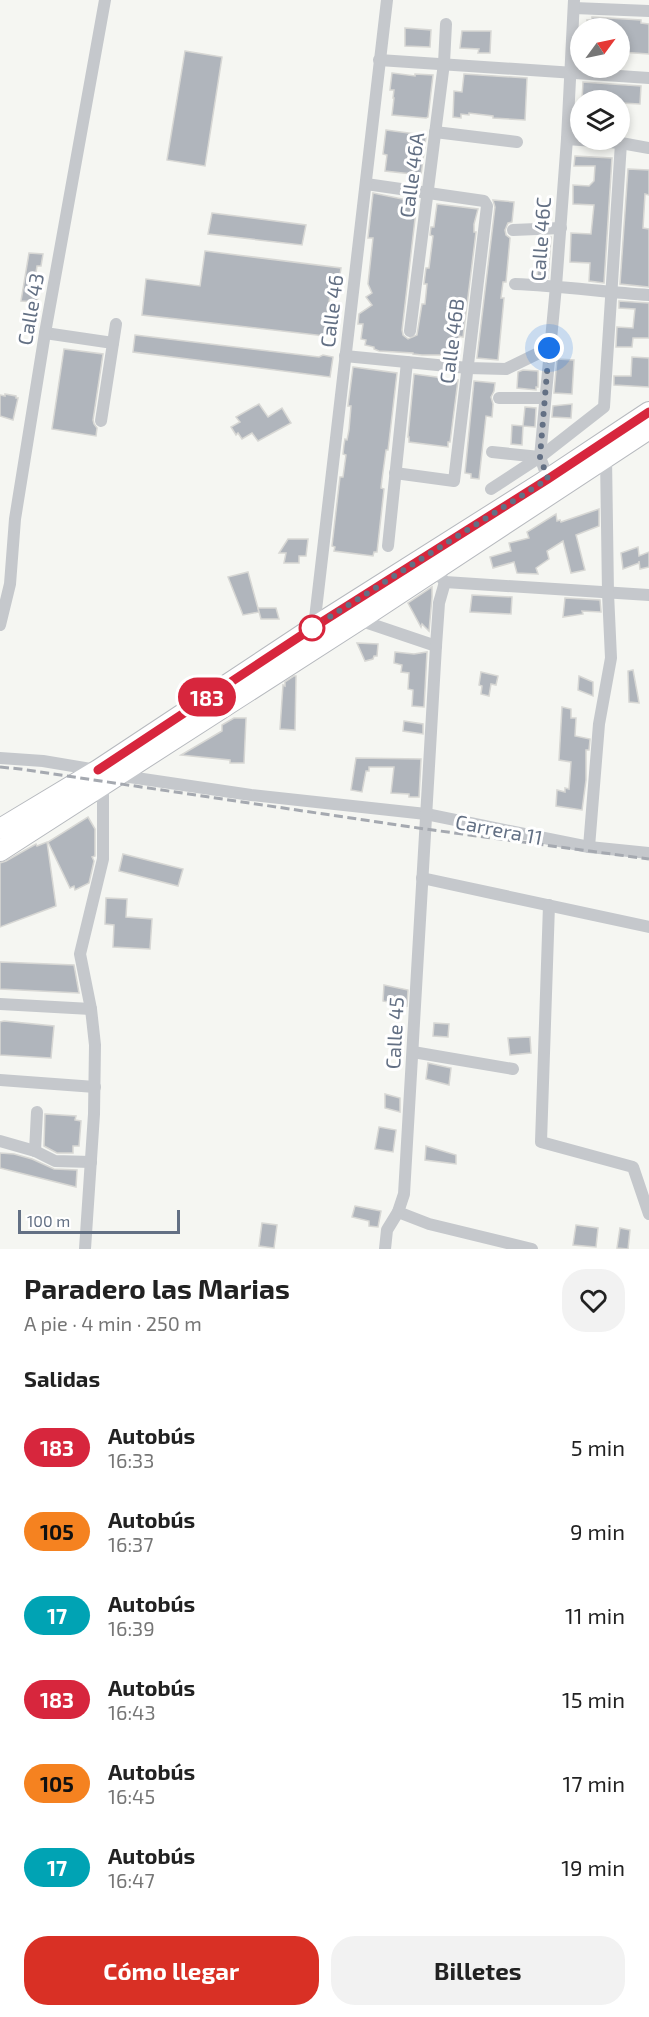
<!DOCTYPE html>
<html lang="es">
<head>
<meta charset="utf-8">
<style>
  :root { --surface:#fff; --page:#f2f2f2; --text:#222; --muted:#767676; --accent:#d93025 }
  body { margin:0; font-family:"Exo 2",sans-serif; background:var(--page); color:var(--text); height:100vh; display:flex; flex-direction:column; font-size:22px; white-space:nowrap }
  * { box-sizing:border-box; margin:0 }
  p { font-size:20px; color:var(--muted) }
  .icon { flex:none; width:33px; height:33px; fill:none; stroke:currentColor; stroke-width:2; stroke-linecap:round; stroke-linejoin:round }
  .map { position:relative; height:1249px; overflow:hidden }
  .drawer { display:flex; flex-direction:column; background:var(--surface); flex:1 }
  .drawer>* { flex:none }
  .badge { padding:0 12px; border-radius:20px; font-size:21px; line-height:39px }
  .needle { width:39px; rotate:57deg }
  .buttons { position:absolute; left:570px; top:18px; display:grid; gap:12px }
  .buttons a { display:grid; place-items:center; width:60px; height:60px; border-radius:50%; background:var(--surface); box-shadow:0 3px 9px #0003; font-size:30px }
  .scale { position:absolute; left:18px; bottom:15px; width:162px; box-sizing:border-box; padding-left:6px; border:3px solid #637084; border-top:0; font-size:16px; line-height:21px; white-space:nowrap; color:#637084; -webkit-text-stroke:4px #fff; paint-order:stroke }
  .you { position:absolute; width:30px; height:30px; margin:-15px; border:4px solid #fff; border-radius:50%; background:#1a73e8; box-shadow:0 0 0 9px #1a73e833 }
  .map>.badge { position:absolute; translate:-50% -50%; box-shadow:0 0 0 3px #fff }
  h2 { padding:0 24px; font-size:22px; line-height:54px }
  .round { display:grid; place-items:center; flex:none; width:63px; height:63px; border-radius:24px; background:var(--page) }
  .headline { display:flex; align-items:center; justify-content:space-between; height:102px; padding:0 24px }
  h1 { font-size:28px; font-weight:700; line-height:45px }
  .cta { display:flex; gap:12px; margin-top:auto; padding:12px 24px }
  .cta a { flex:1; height:69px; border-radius:24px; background:var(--accent); color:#fff; font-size:24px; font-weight:700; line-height:69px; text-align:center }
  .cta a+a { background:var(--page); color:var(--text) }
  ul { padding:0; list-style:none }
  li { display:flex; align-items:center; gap:18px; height:84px; padding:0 24px }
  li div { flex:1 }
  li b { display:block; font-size:22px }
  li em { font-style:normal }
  li .badge { min-width:66px; font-weight:700; text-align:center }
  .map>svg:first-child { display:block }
</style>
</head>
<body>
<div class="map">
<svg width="649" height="1249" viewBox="0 0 649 1249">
  <rect width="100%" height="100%" fill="#f5f6f2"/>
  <g fill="#b0b5bc" stroke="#d7d7d4" stroke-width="1.5">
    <polygon points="592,17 641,20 641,23 649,24 649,54 620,52 620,28 587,28 587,20 592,20"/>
    <polygon points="405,28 431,30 430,47 405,46"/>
    <polygon points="462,31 491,31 490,53 478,53 479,49 460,48"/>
    <polygon points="185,51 222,57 205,166 167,160"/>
    <polygon points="392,73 415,76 415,74 433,75 428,117 426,118 392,115 394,98 393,98 394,90 390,90"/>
    <polygon points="464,74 527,78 525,120 493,118 493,116 469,113 469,115 461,114 461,118 453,117 454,91 462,92"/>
    <polygon points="583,82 641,86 640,104 620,103 620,100 582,100"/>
    <polygon points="386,130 424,135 423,136 426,137 421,175 385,171 387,155 383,154"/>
    <polygon points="575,156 612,158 604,283 589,281 590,263 570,262 571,233 591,234 594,205 573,204 573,185 589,186 594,181 595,166 574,166"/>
    <polygon points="628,169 649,170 649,195 645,194 643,228 649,229 649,287 620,284"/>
    <polygon points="373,193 417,202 402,330 403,335 408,339 417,335 422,304 425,304 427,284 424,284 426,268 429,268 433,236 430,235 431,227 434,227 437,204 478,209 474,224 474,232 476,232 463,337 459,336 458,349 452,349 452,355 422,355 413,354 413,353 379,351 374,349 374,347 365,345 366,340 361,339 363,324 358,324 359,314 372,305 366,297 372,293 368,284 373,238 368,238"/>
    <polygon points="493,200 514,202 512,222 508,223 505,230 506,235 510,238 506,282 503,282 501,298 504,298 498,360 477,358 495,207"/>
    <polygon points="212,213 306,225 302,245 208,234"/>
    <polygon points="541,237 551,237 548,278 537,277"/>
    <polygon points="205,251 341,268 338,288 331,287 325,336 142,315 146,279 200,286"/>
    <polygon points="29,253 43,254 41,266 37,266 34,285 40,286 37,302 21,301"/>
    <polygon points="619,301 649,303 649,338 633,338 632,347 616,347 617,327 633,328 634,318 635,309 619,308"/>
    <polygon points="135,335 319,357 323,355 333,357 330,377 133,352"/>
    <polygon points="64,349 103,354 93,420 94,424 97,428 96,436 52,429"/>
    <polygon points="632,357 649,358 649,387 614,385 614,376 631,376"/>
    <polygon points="557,359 574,360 572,394 554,393"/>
    <polygon points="353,367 397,373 388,450 386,450 382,479 381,488 384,489 377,552 374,552 373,556 334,551 335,547 332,546 340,477 343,477 346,455 343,454 344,445 345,439 347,440 349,430 351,406 348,406"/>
    <polygon points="523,370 538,371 538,387 536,387 536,390 517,388 518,372"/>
    <polygon points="414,374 458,380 450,442 448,442 448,447 409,442 409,437 408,437"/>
    <polygon points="474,381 495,383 494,391 491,397 493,404 492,417 486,416 479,479 471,478 471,474 465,473"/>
    <polygon points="5,394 16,396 16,398 18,398 13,420 0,416 0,395 5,396"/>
    <polygon points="259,404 268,417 282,408 291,423 258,441 252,433 242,439 238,433 236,435 231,427 240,422 236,417"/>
    <polygon points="572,404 571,418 552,417 553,406"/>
    <polygon points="525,407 536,408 535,427 523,426 522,445 511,444 512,425 523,426"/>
    <polygon points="599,509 599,526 576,535 585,570 571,573 563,541 547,551 549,559 536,568 538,574 517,573 514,562 493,568 490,557 511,551 509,543 529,538 527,532 556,514 557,521 560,520 561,522"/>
    <polygon points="288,539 308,539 306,556 299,556 299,563 284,563 286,553 279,553"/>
    <polygon points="638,547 639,556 649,552 649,567 640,569 639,561 639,563 623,569 621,553"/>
    <polygon points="248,572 259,612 243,615 228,577"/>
    <polygon points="432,587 432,597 429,631 422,624 421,627 408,603"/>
    <polygon points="472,595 512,597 511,614 470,612"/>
    <polygon points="565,598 600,600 601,612 582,611 583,614 563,617"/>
    <polygon points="258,608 276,608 279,619 261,619"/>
    <polygon points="357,643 378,644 377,656 374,656 373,659 365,661"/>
    <polygon points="395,652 414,654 427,652 424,707 412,706 413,690 408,689 409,673 401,672 402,665 394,663"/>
    <polygon points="633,670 638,697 639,703 629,702 628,671"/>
    <polygon points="481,672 498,676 496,685 491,684 489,696 481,694 482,686 479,685"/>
    <polygon points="294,676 296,676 295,730 280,729 283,685 285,686 285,682"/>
    <polygon points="579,676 593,682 593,696 578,690"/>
    <polygon points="562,707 571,709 571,718 576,718 575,736 590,739 589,750 586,750 586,780 582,810 556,806 557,790 565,792 565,788 569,789 571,762 559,760"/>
    <polygon points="234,718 246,718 244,763 230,763 230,760 181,755 222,731 222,725"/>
    <polygon points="404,721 423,724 423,734 403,731"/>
    <polygon points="356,758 421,759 419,797 409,797 409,794 391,793 394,767 369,767 369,771 366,771 362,792 351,790"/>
    <polygon points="88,817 95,829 95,856 92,857 94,861 89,883 75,890 74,886 70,888 48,842"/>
    <polygon points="47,842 56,906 0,927 0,863 6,861 36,844 37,846"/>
    <polygon points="123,854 183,869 178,886 119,871"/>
    <polygon points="106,898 127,899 126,917 152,919 150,949 113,947 114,925 105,924"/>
    <polygon points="0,962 74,965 79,993 0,989"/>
    <polygon points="384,985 408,990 407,1006 383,1001"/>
    <polygon points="4,1021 54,1026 51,1058 0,1055 0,1022"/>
    <polygon points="434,1023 449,1024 448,1037 433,1036"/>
    <polygon points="530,1037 531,1053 510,1055 508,1038"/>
    <polygon points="428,1063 451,1068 449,1085 426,1079"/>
    <polygon points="385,1094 400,1098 400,1112 385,1108"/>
    <polygon points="45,1114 76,1116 75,1120 81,1121 79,1146 73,1146 73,1153 57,1153 44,1146"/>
    <polygon points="379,1127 396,1130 393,1152 375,1149"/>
    <polygon points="426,1146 456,1155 456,1164 425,1160"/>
    <polygon points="0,1153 14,1154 32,1159 54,1169 77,1170 76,1187 0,1168"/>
    <polygon points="355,1206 381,1211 378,1227 369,1226 369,1221 352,1217"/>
    <polygon points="262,1223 277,1225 274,1248 259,1246"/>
    <polygon points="576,1225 598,1228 596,1247 573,1245"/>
    <polygon points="620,1228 630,1230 628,1249 617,1248"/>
  </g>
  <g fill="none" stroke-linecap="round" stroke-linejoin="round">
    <g stroke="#b6b9be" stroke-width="22">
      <g id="primary">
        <polyline points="0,829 98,770 314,627 548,479 649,412"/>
        <polyline points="0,851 359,620 649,429"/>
      </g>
    </g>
    <g stroke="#c5c8cc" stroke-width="12">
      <polyline points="574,8 649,11"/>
      <polyline points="379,60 649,78"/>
      <polyline points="435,132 517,142"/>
      <polyline points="567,139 621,143 649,148"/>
      <polyline points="366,184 484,201 487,206 454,481 395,473"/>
      <polyline points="513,230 561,228"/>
      <path d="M 515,284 C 560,286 604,292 649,295"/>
      <polyline points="410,331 444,63 446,24"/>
      <polyline points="45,333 113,343"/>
      <polyline points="345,356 468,368 506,369 549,348"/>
      <polyline points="499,398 545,398"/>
      <polyline points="101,421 116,324"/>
      <polyline points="492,452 540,457"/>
      <polyline points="548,479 540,457 556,286 567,139 574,0"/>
      <polyline points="491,489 540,457 604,407 621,143"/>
      <polyline points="388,546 407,362"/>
      <polyline points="440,576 445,582 649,595"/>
      <polyline points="359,620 436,646"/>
      <polyline points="0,625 10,584 15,519 45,333 105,0"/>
      <polyline points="316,630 314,627 387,0"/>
      <polyline points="0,758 43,761 97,770"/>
      <polyline points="116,775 251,795 426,814 589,847 649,853"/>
      <polyline points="589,847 599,724 611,658 608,593 606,457"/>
      <polyline points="422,878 649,927"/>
      <polyline points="549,905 541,1142 633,1167 649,1214"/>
      <polyline points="0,1004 91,1009"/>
      <polyline points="413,1052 513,1069"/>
      <polyline points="0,1080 95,1087"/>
      <polyline points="0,1141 35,1151 55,1161 91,1162"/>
      <polyline points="35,1151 37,1112"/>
      <polyline points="398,1212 429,1224 532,1249"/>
      <polyline points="85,1249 94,1114 95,1045 91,1009 80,954 103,859 103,785"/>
      <polyline points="385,1249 387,1230 398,1212 404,1194 436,646 439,603 445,582"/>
    </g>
    <use href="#primary" stroke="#fff" stroke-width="20"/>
    <polyline stroke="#a5a9b0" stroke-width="3" stroke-dasharray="9 4.5" stroke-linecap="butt" points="0,767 20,769 425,829 649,859"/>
  </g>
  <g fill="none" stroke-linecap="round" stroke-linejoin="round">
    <g stroke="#fff" stroke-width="14">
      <polyline id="line" points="98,770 314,627 548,479 649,412"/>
    </g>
    <use href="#line" stroke="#d7263d" stroke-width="9"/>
    <polyline stroke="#637084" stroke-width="6" stroke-dasharray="0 10.8" points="312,628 548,479 540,457 549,348"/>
  </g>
  <circle fill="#fff" stroke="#d7263d" stroke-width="3" cx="312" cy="628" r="12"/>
  <g text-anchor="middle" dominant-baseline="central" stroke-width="6" stroke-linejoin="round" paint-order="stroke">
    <g font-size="20" fill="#637084" stroke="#fff">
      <text transform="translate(411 175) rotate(-83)">Calle 46A</text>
      <text transform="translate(540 239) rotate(-86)">Calle 46C</text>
      <text transform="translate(30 309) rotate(-80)">Calle 43</text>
      <text transform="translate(331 311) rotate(-83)">Calle 46</text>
      <text transform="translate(451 341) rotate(-83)">Calle 46B</text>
      <text transform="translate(499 829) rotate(11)">Carrera 11</text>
      <text transform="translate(394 1033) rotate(-87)">Calle 45</text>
    </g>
  </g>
</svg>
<div class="buttons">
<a><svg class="needle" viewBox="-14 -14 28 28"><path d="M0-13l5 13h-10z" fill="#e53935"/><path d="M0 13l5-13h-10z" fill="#767676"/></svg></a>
<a><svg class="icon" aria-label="layers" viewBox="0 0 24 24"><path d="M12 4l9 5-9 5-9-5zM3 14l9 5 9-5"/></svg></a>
</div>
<div class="scale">100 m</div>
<div class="you" style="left:549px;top:348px"></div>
<b class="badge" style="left:207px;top:697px;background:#d7263d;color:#fff">183</b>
</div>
<section class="drawer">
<div class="headline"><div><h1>Paradero las Marias</h1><p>A pie · 4 min · 250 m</p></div><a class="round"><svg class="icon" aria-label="heart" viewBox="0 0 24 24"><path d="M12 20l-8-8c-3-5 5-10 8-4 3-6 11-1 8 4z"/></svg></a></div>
<h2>Salidas</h2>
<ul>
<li><span class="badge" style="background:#d7263d;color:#fff">183</span><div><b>Autobús</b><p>16:33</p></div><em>5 min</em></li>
<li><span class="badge" style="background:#f58220;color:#111">105</span><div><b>Autobús</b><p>16:37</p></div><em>9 min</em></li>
<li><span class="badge" style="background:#00a3b4;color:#fff">17</span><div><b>Autobús</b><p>16:39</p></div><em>11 min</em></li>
<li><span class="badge" style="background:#d7263d;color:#fff">183</span><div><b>Autobús</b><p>16:43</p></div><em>15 min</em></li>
<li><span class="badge" style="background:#f58220;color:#111">105</span><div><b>Autobús</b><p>16:45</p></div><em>17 min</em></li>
<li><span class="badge" style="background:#00a3b4;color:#fff">17</span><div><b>Autobús</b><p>16:47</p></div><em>19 min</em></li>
</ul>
<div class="cta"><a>Cómo llegar</a><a>Billetes</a></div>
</section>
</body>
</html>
